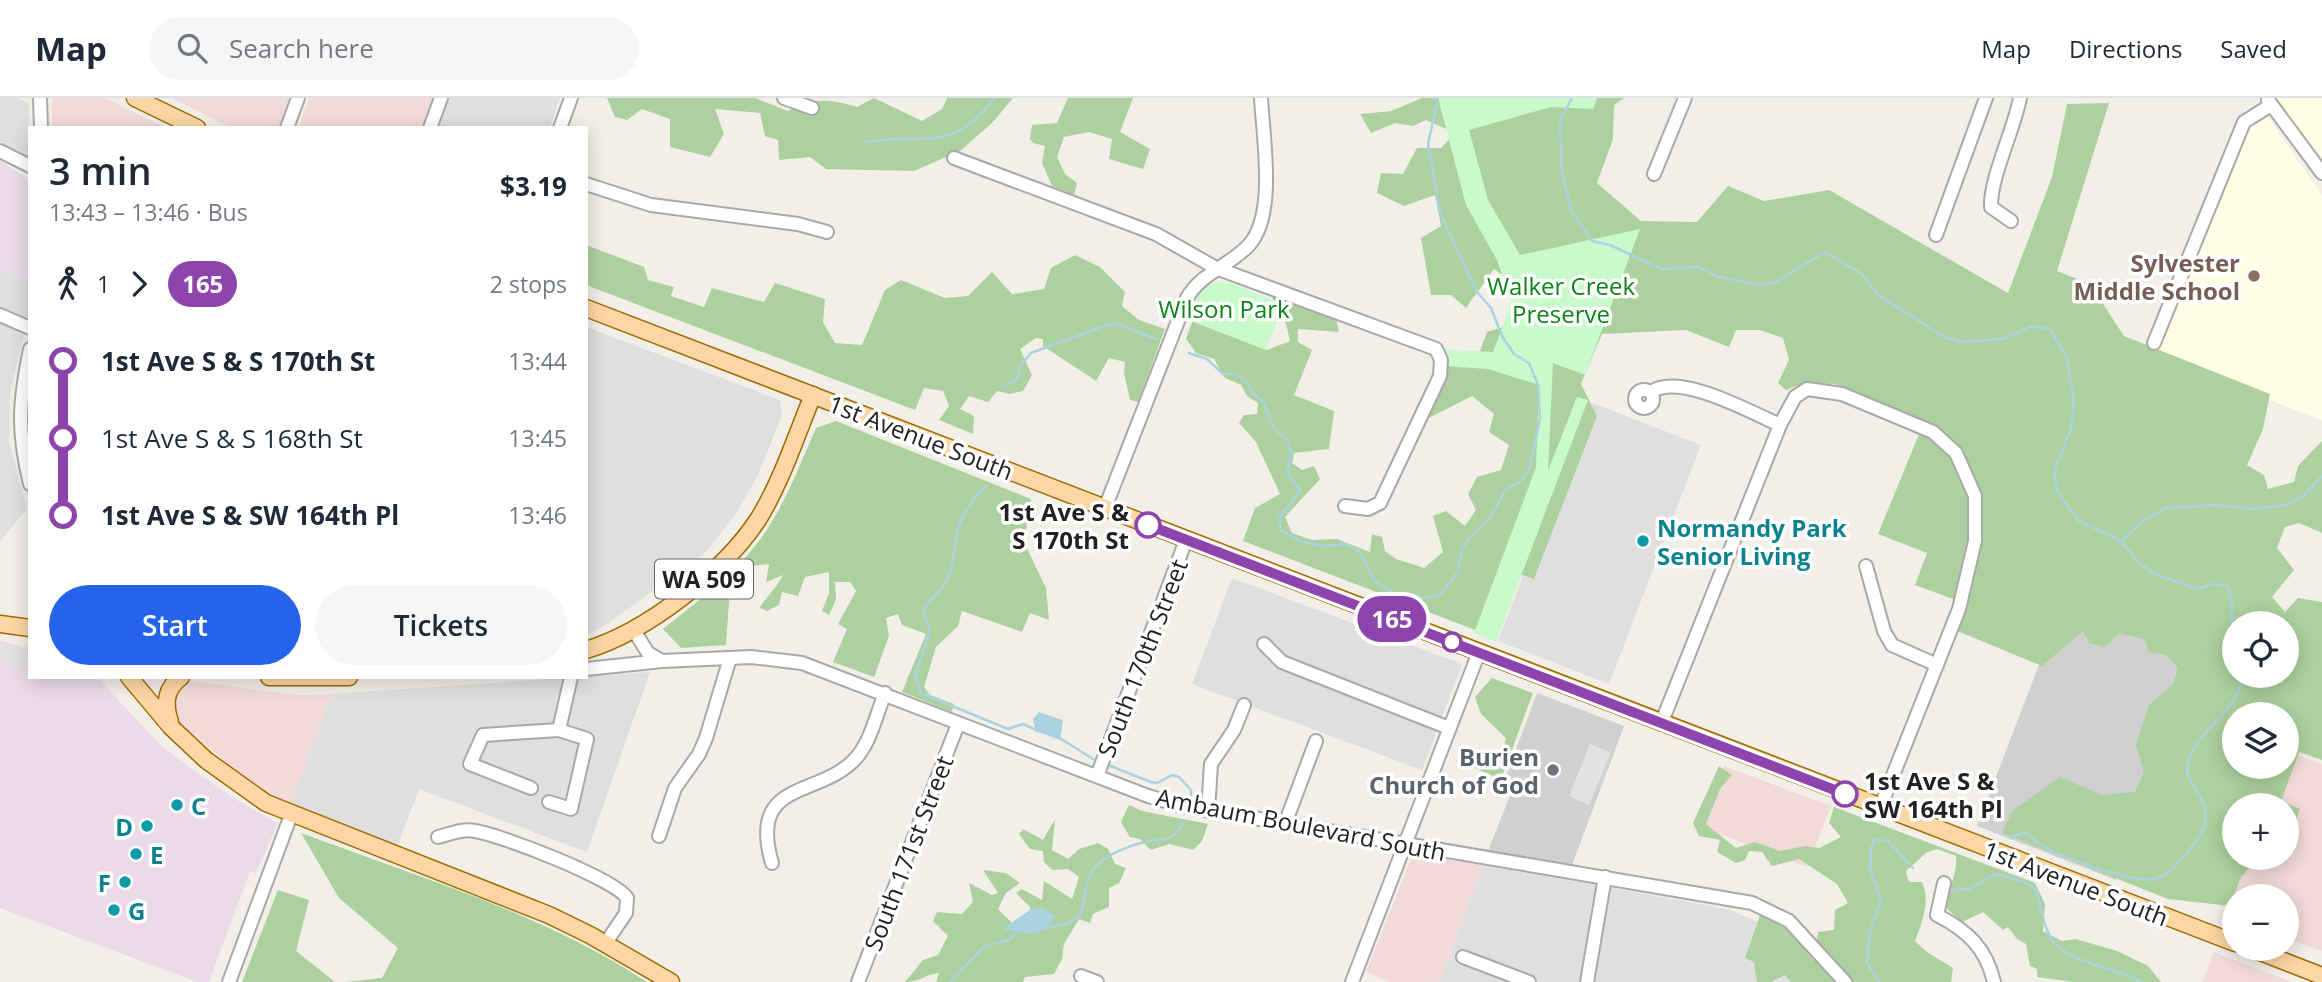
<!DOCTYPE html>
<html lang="en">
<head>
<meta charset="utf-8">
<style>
  :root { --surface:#fff; --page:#f6f6f7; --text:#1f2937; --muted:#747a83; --line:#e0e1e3; --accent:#2563eb }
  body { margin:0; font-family:"Open Sans",sans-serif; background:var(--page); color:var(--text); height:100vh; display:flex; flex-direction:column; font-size:26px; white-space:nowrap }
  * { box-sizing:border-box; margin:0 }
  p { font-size:23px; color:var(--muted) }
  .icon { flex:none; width:38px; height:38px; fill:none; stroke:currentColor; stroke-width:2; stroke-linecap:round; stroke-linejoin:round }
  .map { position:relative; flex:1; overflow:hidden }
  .drawer { position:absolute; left:28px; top:28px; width:560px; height:553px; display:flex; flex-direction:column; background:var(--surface); border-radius:0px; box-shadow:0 4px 18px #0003 }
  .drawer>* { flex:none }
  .badge { padding:0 14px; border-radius:23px; font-size:24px; line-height:46px }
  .controls { position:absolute; left:2222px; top:513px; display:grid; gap:14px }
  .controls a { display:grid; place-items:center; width:77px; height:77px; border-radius:50%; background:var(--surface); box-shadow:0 4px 18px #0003; font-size:35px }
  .map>.badge { position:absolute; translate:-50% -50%; box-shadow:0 0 0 4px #fff }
  .legs { display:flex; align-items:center; gap:10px; height:77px; padding:0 21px; font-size:23px }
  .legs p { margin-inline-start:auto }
  .headline { display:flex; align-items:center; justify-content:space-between; height:119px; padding:0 21px }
  h1 { font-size:38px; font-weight:600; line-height:52px }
  .button { display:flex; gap:14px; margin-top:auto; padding:14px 21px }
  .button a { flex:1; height:80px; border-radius:42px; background:var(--accent); color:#fff; font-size:28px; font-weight:600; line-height:80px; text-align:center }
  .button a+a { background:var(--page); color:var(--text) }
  ul { padding:0 21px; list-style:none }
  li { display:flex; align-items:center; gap:24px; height:77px; font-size:26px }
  li i { display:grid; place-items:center; width:10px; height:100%; margin:0 9px; background:currentColor }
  li i::after { content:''; width:18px; height:18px; margin:-9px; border:5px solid; border-radius:50%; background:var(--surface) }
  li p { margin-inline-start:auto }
  li:first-child i { background:linear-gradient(#0000 50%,currentColor 0) }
  li:last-child i { background:linear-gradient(currentColor 50%,#0000 0) }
  header { display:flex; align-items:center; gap:42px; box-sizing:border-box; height:98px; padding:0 35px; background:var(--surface); border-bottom:2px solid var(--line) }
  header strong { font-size:33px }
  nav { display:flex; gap:38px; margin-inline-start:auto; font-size:24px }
  .search { width:490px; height:63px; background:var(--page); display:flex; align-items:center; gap:18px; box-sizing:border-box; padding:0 24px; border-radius:38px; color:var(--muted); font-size:26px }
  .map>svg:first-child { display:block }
</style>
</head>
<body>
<header>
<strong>Map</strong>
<div class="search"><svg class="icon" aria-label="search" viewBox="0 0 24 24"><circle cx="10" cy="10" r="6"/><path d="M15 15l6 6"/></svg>Search here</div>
<nav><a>Map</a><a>Directions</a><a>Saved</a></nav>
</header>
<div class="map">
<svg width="2322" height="884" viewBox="0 0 2322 884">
  <rect width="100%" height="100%" fill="#f2efe9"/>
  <g fill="#e0dfdf">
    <polygon points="0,0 18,0 29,5 30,58 0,44"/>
    <polygon points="432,0 560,0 550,30 420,30"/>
    <polygon points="0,172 30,185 30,212 10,296 9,343 27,411 0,443"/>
    <polygon points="586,229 780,302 782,318 756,381 735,417 706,454 606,527 586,537"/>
    <polygon points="1590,304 1701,347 1609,586 1498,543"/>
    <polygon points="1232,480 1462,566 1422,672 1192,586"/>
    <polygon points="650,574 587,754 419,691 398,747 290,707 331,596"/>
    <polygon points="1483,767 1728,811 1758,824 1811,884 1439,884"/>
  </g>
  <g fill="#f2dad9">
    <polygon points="52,0 105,0 166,30 52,30"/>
    <polygon points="172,0 292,0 281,30 232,30"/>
    <polygon points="309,0 432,0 420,30 299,30"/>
    <polygon points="190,583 299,597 331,596 290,707 252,687 176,621 170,600 177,590"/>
    <polygon points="2287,654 2322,666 2322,853 2287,841 2287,798 2235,798 2235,825 2220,821 2244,760 2287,760 2287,707 2265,707 2287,668"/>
    <polygon points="1724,668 1831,708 1807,769 1701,729"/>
    <polygon points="1413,756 1483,767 1439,884 1390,884 1366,874"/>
    <polygon points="2214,854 2292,884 2202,884"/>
  </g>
  <g fill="#ebdbe8">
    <polygon points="0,63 30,82 30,185 0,172"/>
    <polygon points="0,543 30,550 30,579 97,579 162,649 230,698 278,725 256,775 250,773 209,884 197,884 0,810"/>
  </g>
  <g fill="#ffffe5">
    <polygon points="2275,0 2322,0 2322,63"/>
    <polygon points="2266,16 2322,97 2322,322 2154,258 2248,30"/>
  </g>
  <g fill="#d0d0d0">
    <polygon points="2062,507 2201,560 2116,782 1977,728"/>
    <polygon points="1537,595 1624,628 1572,767 1488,753 1515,685 1505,681"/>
  </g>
  <g fill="#add19e" fill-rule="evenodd">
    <path d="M 607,0 L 755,0 L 788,13 C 813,0 829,0 857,9 L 874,0 L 922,23 L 942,11 L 947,0 L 1013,0 L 992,25 L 960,53 L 914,73 L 826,71 L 810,59 L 779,62 L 778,42 L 765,38 L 760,15 L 715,11 L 724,36 L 710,59 L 670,49 L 670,21 L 642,11 L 627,22 L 615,19 Z"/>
    <polygon points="1068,0 1133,0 1120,34 1150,51 1143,71 1109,61 1112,41 1089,34 1064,39 1057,59 1065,76 1077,85 1074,97 1052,88 1042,65 1045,48 1033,45 1030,41 1032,27 1057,25"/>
    <path d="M 1422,0 L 1624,0 L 1614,7 L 1613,41 L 1597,85 L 1641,123 L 1697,124 L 1728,88 L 1764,103 L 1829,92 L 2008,195 L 2052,79 L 2067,6 L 2109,5 L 2057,173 L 2090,186 L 2124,238 L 2270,296 L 2263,331 L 2247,367 L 2264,377 L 2268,391 L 2294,384 L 2298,368 L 2322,343 L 2322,435 L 2299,425 L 2285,429 L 2277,450 L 2294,472 L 2272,499 L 2285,514 L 2298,500 L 2322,504 L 2322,662 L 2299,654 L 2281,703 L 2300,711 L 2287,747 L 2287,707 L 2235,707 L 2235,760 L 2258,760 L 2241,779 L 2230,808 L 2168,801 L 2002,735 L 2012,713 L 2060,679 L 2102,697 L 2135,694 L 2144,675 L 2136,647 L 2149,607 L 2173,586 L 2178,570 L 2166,557 L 2149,554 L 2144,541 L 2119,535 L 2105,549 L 2090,545 L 2083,533 L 2042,568 L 1955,532 L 1964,505 L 1915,487 L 1927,455 L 1878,436 L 1924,324 L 1835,286 L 1805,285 L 1786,292 L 1778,285 L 1789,262 L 1783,240 L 1760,232 L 1736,232 L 1729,249 L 1686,232 L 1602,236 L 1581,286 L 1597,318 L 1534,481 L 1520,476 L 1496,540 L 1243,443 L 1255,410 L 1280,396 L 1256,344 L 1239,325 L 1244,317 L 1257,316 L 1258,305 L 1247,298 L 1241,287 L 1225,280 L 1214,261 L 1196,255 L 1186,241 L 1193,222 L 1267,252 L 1290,243 L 1285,222 L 1274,217 L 1272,195 L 1335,216 L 1339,234 L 1298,231 L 1298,244 L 1312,252 L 1294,297 L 1334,313 L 1329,351 L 1294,355 L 1292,365 L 1302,372 L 1314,368 L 1320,381 L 1285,419 L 1292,435 L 1312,442 L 1337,441 L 1370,454 L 1372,436 L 1382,439 L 1385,453 L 1396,461 L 1424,470 L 1443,454 L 1433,418 L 1446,413 L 1465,428 L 1476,412 L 1468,396 L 1477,379 L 1501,372 L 1509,347 L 1489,334 L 1494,316 L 1472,298 L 1427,321 L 1445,280 L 1447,253 L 1478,258 L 1487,234 L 1513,226 L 1519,189 L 1494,171 L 1466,210 L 1451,197 L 1431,197 L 1421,140 L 1441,128 L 1435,97 L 1404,108 L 1377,95 L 1381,75 L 1403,76 L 1417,50 L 1441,50 L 1455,35 L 1426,22 L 1413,28 L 1395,25 L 1371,35 L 1360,16 L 1391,13 ZM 2235,525 L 2287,525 L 2287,578 L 2235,578 ZM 2235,616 L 2287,616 L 2287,668 L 2235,668 Z"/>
    <polygon points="586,147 644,169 648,182 674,189 671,198 704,209 712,190 764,204 775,185 825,201 823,224 835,245 862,247 885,192 901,182 945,200 968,198 992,174 1012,196 1044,191 1051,170 1075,157 1100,169 1125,194 1122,208 1139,222 1165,231 1138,304 1130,302 1124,275 1125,264 1109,260 1096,283 1043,248 1043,241 1036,240 1020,251 1032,277 1023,293 1009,296 997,293 988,304 969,298 960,311 974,318 973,336 939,322 949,308 943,293 924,290 915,312 586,187"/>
    <path d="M 836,323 L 1031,401 L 1024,444 L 1046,490 L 1049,522 L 1030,515 L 1022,534 L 962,513 L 958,528 L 936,549 L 924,589 L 930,597 L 954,606 L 952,614 L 902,594 L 926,536 L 902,527 L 898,516 L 886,520 L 889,538 L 874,579 L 833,564 L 847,531 L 838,526 L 856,493 L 850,484 L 835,484 L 836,502 L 829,517 L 822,513 L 829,495 L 829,474 L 805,479 L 798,498 L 782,494 L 779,507 L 767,513 L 760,510 C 763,502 777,490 783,477 L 766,484 L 769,466 L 751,468 L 730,490 L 726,547 L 681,550 L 663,531 C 699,502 737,475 764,436 C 786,404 800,366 816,330 Z"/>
    <polygon points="1492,580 1533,595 1501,681 1457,663 1468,653 1502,656 1506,640 1481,616 1475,599"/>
    <path d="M 1719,668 L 1732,677 L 1720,691 L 1706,726 L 1736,750 L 1755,744 L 1780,753 L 1806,748 L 1819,750 L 1841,739 L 1829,725 L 1834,709 L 2035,785 L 2045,806 L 2043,833 L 2062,843 L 2076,841 L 2117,853 L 2148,868 L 2161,884 L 2073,884 L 2037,879 L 2037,871 L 2030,868 L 2026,846 L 2017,841 L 2008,829 L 2003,832 L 1983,814 L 1962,824 L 1945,809 C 1948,793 1958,773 1956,758 L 1937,751 L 1926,755 L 1906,773 L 1909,784 L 1922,784 C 1931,802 1922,825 1915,843 L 1927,854 L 1953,870 L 1951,884 L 1791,884 L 1785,877 L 1771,884 L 1757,884 L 1754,864 L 1745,860 L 1760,817 C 1786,826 1798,842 1814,863 L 1818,834 L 1834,832 L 1835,812 L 1848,805 L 1837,786 L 1799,761 L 1772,768 L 1762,754 L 1749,753 L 1745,762 L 1736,765 L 1717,754 L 1720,742 L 1699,738 L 1693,725 Z"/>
    <polygon points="1129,707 1142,713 1208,726 1202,743 1193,752 1169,746 1151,752 1140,741 1130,739 1121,724"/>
    <path d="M 1055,721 L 1052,752 L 1068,761 L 1079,751 L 1098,745 L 1108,751 L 1115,766 L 1126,770 L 1119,785 L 1109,790 L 1109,809 L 1093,816 L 1090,825 L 1079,821 L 1064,846 L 1062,861 L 1054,876 L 1025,879 L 1023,884 L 936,884 L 939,875 C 926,876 919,884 905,884 L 923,862 L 938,857 L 948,838 L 933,823 L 937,814 L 962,816 L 973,804 L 969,785 L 992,797 L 998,795 L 983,772 L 1006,775 L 1020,785 L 1006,795 L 998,811 L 1014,827 L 1036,826 L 1030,809 L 1016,795 L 1022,791 L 1042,802 L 1044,783 L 1072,801 L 1079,779 L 1068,771 L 1052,772 L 1044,764 L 1043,753 L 1030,751 L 1019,736 L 1023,731 L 1043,742 Z"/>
    <path d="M 301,735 C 418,779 542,815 647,884 L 346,884 L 382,880 L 398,850 L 339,800 Z"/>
    <polygon points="278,792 309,802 296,853 335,884 242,884"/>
  </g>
  <g fill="#c8facc">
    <polygon points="1438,0 1597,0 1593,11 1551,9 1469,32 1488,102 1520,157 1640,131 1585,277 1553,265 1548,373 1577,299 1588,302 1496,544 1474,535 1536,369 1539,287 1488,271 1444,268 1440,251 1493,254 1512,204 1497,162 1466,107"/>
    <polygon points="1216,184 1230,185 1283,206 1266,252 1188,222 1200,193"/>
  </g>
  <g fill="#e2e2e2">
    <polygon points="0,546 30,556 30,573 0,562"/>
    <polygon points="1590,646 1611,655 1589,707 1569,698"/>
  </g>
  <g fill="#aad3df">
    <polygon points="1039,614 1063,622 1060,642 1035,633 1033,621"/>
    <path d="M 1043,810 L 1055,818 C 1040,843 1028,835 1003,831 L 1031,811 Z"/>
  </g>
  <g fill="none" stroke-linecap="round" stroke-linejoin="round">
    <g stroke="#aad3df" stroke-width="2.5">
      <path d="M 1572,0 L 1560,22 L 1562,75 L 1571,112 L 1592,143 L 1610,147 L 1661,171 L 1699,169 L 1719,179 L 1760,187 L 1776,184 L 1825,154 L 1862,176 L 1877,196 L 1944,239 L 1961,244 L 2003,241 L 2032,228 L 2050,231 L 2066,258 L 2074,302 L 2071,331 L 2054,373 L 2057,392 L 2063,402 L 2079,423 L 2121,443 L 2138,464 L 2154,476 L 2198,491 L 2212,486 L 2227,488 C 2235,503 2230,528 2235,545"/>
      <path d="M 866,44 C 923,34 953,57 994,0"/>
      <polyline points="1189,255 1207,261 1223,276 1235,276 1245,281 1253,295 1263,304 1275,332 1288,342 1291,354 1287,374 1300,393 1280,419 1280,432 1302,444 1324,448 1346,446 1359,453 1375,483 1386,491 1402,498 1427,500 1441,496 1451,483 1458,473 1462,451 1471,438 1490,420 1506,391 1521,383 1529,373 1540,320 1538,287 1529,265 1514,256 1502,238 1491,210 1477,194 1446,128 1439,109 1428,45 1437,7 1435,0"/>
      <path d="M 1002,288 C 1016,283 1018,285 1019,269 L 1031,255 L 1107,227 L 1117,226 L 1156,241"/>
      <path d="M 987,387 C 972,401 960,419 956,439 C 954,455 953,474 944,487 C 937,497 928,501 923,513 L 930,532 L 915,579 L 921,595 L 1008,631 L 1023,626 L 1038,633"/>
      <polyline points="2122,443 2140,425 2165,410 2215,407 2256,411 2286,407 2302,399 2322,378"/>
      <polyline points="1058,639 1093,661"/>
      <polyline points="1108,667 1151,684 1157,685 1172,677 1179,679 1191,692 1191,697"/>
      <path d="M 2011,740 L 2024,734 C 2031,738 2035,744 2041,747 C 2062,759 2135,788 2157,780 C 2170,776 2177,766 2185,757 C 2193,747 2202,737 2205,725 C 2210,700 2186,686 2187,671 C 2192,631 2238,618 2242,578"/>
      <path d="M 1947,792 L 1969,791 L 1997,776 L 2024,784 L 2035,790 C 2041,807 2043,829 2053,843 C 2067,864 2120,871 2143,884"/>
      <path d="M 1046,830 C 1054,827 1066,828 1073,823 C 1092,810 1078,783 1099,765 C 1110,755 1134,746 1149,743 C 1169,740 1172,743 1184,724"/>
      <polyline points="950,884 985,848 1009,842 1017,833"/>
      <polyline points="1879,884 1867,865 1870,834 1881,802 1870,770 1871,750 1875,741 1888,743 1913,770"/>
    </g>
    <g stroke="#a9a9a9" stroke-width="16">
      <g id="minor">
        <polyline points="40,0 41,30"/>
        <polyline points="784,0 812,10"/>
        <polyline points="2268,2 2322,75"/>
        <polyline points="287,30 298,0"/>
        <polyline points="430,30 441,0"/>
        <polyline points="560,30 571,0"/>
        <polyline points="0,53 30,68"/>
        <polyline points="954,60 1156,136 1216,170 1436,251 1441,262 1440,278 1380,405 1368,411 1345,408"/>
        <polyline points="1654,76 1685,0"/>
        <polyline points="586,86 651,107 798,126 827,134"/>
        <path d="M 2011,123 L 1991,109 C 1990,80 2014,32 2020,0"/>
        <polyline points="1936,137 1986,0"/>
        <polyline points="0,217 30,230"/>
        <polyline points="2154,245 2244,24 2271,7"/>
        <path d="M 30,251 C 19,305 17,332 30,386"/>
        <circle cx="1644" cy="301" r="9"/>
        <path d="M 1651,294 C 1679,274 1750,314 1780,327"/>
        <path d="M 1105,410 L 1187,200 C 1201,175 1229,168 1248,148 C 1277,118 1263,40 1261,0"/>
        <polyline points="1866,468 1884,533 1892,547 1937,567"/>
        <polyline points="633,531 648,555 662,563 751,559 802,565 1148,698 1183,708 1752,805 1789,823 1845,884"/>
        <polyline points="1264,546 1282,564 1449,630"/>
        <polyline points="586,571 662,563"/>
        <polyline points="1661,626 1780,327 1795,299 1807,291 1842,296 1933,334 1956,355 1975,398 1975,443 1959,511 1880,710"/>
        <polyline points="1097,678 1186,442"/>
        <polyline points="531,690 470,666 483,637 559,632"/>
        <polyline points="549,704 571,711 587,641 559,632 571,579"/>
        <polyline points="1208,713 1211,666 1234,632 1244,607"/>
        <polyline points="1285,726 1316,643"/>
        <polyline points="659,738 675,690 699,656 706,640 730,560"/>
        <path d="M 438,739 C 450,736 464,730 475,733 C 501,737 615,781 627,800 L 626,815 L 605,846"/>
        <path d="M 772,765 C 748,683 816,699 852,664 C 870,648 876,617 885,595"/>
        <path d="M 1944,785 L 1937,817 C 1968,833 1986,850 1994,884"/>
        <polyline points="1463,859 1529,884"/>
        <polyline points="1081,878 1097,884"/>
        <polyline points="229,884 291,717"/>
        <polyline points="858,884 958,626"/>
        <polyline points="1352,884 1479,554"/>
        <polyline points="1587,884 1605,779"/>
      </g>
    </g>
    <g stroke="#a06b00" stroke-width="19">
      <g id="major">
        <polyline points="135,0 197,30"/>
        <polyline points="586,210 2235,845"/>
        <polyline points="0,526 30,530"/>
        <path d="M 586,552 C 646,534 725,473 759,420 C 782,382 796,338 813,297"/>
        <polyline points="129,579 171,629 206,662 266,705 549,817 590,837 671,884"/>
        <polyline points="269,579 349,579"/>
        <path d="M 170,624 C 164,606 165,591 181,579"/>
        <polyline points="2250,850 2322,878"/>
      </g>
    </g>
    <use href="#minor" stroke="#fff" stroke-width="12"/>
    <use href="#major" stroke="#fcd6a4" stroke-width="16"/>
  </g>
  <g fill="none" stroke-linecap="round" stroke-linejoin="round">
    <g stroke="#fff" stroke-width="16">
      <polyline id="line-1" points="1148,427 1845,696"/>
    </g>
    <use href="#line-1" stroke="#8e44ad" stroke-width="10"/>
  </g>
  <circle fill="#8d6e63" stroke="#fff" stroke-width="2.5" cx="2254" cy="178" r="7"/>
  <g fill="#fff" stroke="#8e44ad" stroke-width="3.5">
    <circle cx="1148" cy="427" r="12"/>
    <circle cx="1452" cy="544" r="9"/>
    <circle cx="1845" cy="696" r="12"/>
  </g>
  <g fill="#0f9aa8" stroke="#fff" stroke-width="2.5">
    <circle cx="1643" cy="443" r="7"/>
    <circle cx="177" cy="707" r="7"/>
    <circle cx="147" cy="728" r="7"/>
    <circle cx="136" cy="756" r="7"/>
    <circle cx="125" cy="784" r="7"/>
    <circle cx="114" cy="812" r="7"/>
  </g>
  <circle fill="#6b7280" stroke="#fff" stroke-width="2.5" cx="1553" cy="672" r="7"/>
  <g text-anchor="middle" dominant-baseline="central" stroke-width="7" stroke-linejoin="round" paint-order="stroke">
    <rect fill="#fff" stroke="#646464" stroke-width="2" x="655" y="461.5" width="98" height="39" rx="5"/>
    <g font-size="23" font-weight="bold" fill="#222">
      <text x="704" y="481">WA 509</text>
    </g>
    <g font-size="24" font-weight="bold" fill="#785e54" stroke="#fff" text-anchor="end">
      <text x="2240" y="164">Sylvester<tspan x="2240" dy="28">Middle School</tspan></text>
    </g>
    <g font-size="24" fill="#0c8416" stroke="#fff">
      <text x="1561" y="187">Walker Creek<tspan x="1561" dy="28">Preserve</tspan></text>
      <text x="1224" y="210">Wilson Park</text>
    </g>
    <g font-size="24" fill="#222" stroke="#fff">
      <text transform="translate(921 339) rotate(21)">1st Avenue South</text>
      <text transform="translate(1142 560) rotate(-69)">South 170th Street</text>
      <text transform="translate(1301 726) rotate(11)">Ambaum Boulevard South</text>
      <text transform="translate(908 755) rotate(-69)">South 171st Street</text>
      <text transform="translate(2076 785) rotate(21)">1st Avenue South</text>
    </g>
    <g font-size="24" font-weight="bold" fill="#222" stroke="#fff" text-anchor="end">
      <text x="1129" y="413">1st Ave S &amp;<tspan x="1129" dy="28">S 170th St</tspan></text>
      <text x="1864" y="682" text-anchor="start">1st Ave S &amp;<tspan x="1864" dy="28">SW 164th Pl</tspan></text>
    </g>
    <g font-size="24" font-weight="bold" fill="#0d838f" stroke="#fff" text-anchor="start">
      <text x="1657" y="429">Normandy Park<tspan x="1657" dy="28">Senior Living</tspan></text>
      <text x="191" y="707">C</text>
      <text x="133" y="728" text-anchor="end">D</text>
      <text x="150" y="756">E</text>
      <text x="111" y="784" text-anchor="end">F</text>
      <text x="128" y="812">G</text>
    </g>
    <g font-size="24" font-weight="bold" fill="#5b616d" stroke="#fff" text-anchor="end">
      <text x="1539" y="658">Burien<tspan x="1539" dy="28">Church of God</tspan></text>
    </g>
  </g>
</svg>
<div class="controls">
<a><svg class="icon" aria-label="locate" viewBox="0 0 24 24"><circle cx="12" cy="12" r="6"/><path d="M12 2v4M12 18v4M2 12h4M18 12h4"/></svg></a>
<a><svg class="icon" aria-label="layers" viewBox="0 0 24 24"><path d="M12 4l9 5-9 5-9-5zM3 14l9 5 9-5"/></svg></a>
<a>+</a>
<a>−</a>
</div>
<b class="badge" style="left:1392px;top:521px;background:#8e44ad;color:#fff">165</b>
<section class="drawer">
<div class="headline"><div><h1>3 min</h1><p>13:43 – 13:46 · Bus</p></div><b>$3.19</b></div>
<div class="legs"><svg class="icon" aria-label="walk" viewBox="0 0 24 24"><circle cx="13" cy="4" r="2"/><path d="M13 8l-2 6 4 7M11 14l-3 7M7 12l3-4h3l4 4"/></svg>1<svg class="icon" aria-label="forward" viewBox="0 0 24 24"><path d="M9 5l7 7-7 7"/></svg><b class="badge" style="background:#8e44ad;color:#fff">165</b><p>2 stops</p></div>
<ul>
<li><i style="color:#8e44ad"></i><b>1st Ave S &amp; S 170th St</b><p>13:44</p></li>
<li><i style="color:#8e44ad"></i><span>1st Ave S &amp; S 168th St</span><p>13:45</p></li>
<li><i style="color:#8e44ad"></i><b>1st Ave S &amp; SW 164th Pl</b><p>13:46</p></li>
</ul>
<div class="button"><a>Start</a><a>Tickets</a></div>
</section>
</div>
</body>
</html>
